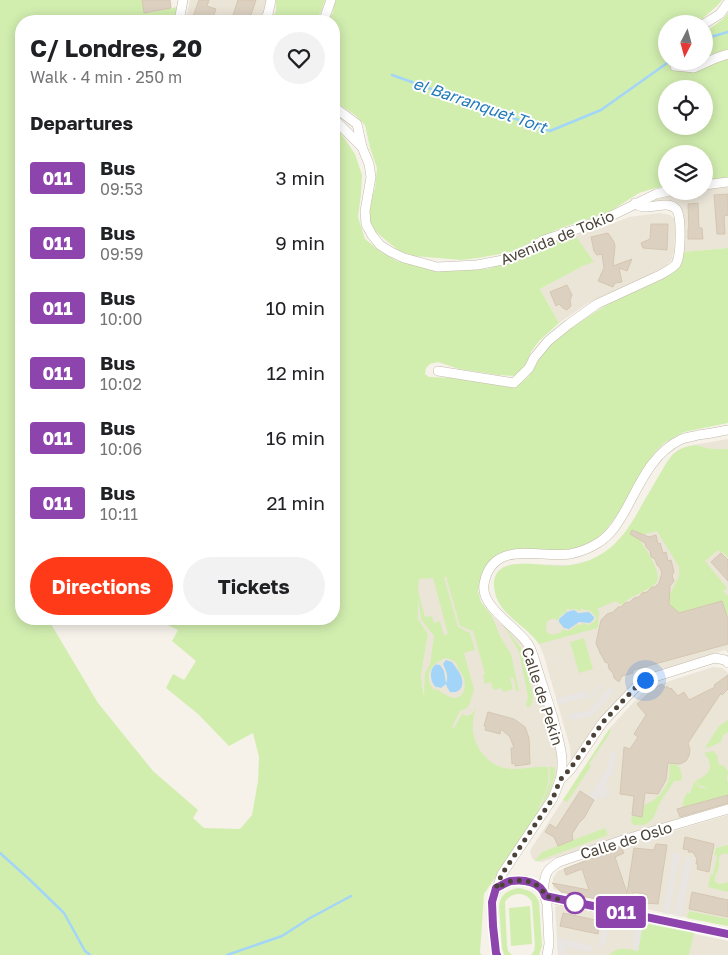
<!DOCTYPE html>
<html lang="en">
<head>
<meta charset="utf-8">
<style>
  :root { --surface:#fff; --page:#f2f2f2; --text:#202124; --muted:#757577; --accent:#ff3a18 }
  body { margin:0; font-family:"Golos Text",sans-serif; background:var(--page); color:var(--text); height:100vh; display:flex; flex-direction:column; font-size:19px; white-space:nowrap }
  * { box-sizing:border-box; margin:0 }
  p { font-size:16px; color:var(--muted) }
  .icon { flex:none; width:28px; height:28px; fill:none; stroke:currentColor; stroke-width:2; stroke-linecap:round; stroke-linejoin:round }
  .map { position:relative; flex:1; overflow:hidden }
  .sheet { position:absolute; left:15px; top:15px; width:325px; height:610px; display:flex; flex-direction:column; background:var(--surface); border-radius:20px; box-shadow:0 2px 12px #0003 }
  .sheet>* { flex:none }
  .badge { padding:0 10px; border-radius:4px; font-size:18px; line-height:32px }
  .needle { width:32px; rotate:186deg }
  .fabs { position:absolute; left:658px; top:15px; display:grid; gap:10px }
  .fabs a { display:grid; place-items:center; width:55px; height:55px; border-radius:50%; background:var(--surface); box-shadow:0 2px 12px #0003; font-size:25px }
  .you { position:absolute; width:25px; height:25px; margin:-12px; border:4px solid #fff; border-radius:50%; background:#1a73e8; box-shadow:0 0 0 8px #1a73e833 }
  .map>.badge { position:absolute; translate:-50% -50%; box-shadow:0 0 0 2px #fff }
  h2 { padding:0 15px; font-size:19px; line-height:45px }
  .round { display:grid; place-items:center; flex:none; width:52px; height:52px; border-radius:26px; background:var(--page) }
  .headline { display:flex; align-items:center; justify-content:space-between; height:85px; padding:0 15px }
  h1 { font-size:24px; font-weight:700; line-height:38px }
  .action { display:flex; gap:10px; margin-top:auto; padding:10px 15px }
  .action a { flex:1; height:58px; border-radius:30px; background:var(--accent); color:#fff; font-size:20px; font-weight:700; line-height:58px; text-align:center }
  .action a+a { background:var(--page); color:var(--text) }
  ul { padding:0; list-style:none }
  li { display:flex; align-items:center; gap:15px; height:65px; padding:0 15px }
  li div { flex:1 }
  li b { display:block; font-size:19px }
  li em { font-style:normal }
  li .badge { min-width:55px; font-weight:700; text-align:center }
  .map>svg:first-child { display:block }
</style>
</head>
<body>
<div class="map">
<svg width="728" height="955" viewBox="0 0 728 955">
  <rect width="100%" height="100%" fill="#f6f2ea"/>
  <g fill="#ebe5d8">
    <polygon points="190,0 267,0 267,7 260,21 186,21"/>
    <polygon points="728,185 728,248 682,252 680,207 676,204 669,201 653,202 654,199 690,191 704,191 704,188"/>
    <polygon points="660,213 670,215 676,220 674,252 672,257 673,258 667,265 627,287 594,302 593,301 588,303 559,323 540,289 583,266 593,262 575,235 594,231 629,217"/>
    <polygon points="728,439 728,653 725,650 638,678 597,722 571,762 570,747 544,656 539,644 531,634 505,611 500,604 496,597 495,589 495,580 497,573 503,567 513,564 570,565 591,560 600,555 611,548 629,528 667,462 673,454 680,449 688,446"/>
    <polygon points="482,572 478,591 481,602 492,616 521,642 531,655 557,747 559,762 558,774 550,795 530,828 425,699 421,676 428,634 418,620 418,579"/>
    <polygon points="713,667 722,668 728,673 728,805 612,839 542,862 535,861 532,858 530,852 531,849 610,728 644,691 648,688"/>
    <polygon points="728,815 728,926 555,890 553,888 553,878 558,871 629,844"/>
    <polygon points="557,905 728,941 728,955 558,955 555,907"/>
  </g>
  <g fill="#d2eeaf" fill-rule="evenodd">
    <path d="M 0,0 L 142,0 L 145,13 L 178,7 L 175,21 L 21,21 L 21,510 L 18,535 L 21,550 L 21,619 L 48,619 L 98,703 L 153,771 L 198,810 L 193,818 L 204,828 L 240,829 L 252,815 L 258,781 L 259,757 L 253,733 L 229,746 L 198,714 L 166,688 L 173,674 L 184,680 L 196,661 L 172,641 L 178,630 L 155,619 L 334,619 L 334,128 L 340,132 L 355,154 L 362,175 L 361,194 L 358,217 L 365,239 L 381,252 L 397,261 L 434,270 L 459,270 L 487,269 L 509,262 L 546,244 L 566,237 L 575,235 L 594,262 L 583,266 L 540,289 L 559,323 L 539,341 L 531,352 L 526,366 L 515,376 L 498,375 L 459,369 L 438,362 L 430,364 L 426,368 L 425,374 L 429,377 L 452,378 L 514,387 L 521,383 L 529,376 L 537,358 L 561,334 L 611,302 L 664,278 L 682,252 L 728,248 L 728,423 L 684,432 L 664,443 L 655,452 L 618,514 L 601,536 L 586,545 L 572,549 L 493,558 L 482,572 L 478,591 L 481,602 L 492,616 L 500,636 L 511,654 L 519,691 L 516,691 L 514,679 L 511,677 L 510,677 L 513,689 L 503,692 L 501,688 L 495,690 L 493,689 L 491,682 L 485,684 L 483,675 L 485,674 L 473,631 L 460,626 L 447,580 L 447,577 L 444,577 L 458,627 L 470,633 L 475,650 L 464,653 L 474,689 L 470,703 L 467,708 L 460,711 L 452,727 L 454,728 L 462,714 L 467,716 C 471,715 474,712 476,708 C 474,715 472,724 473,731 C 475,748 488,765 505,768 C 518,771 534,766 548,767 C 551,782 545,794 539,807 L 539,811 L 550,782 L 550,767 L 555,767 L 555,776 L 551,788 L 548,795 L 538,813 L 484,894 L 480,953 L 482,955 L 0,955 ZM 433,578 L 448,634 L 444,635 L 440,621 L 434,623 L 432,616 L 425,617 L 418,591 L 419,579 ZM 418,597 L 421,619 L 434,636 L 430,664 L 425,673 L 424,696 L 421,676 L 428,634 L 418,619 ZM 445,658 C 452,659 458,662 458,669 C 473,685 461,707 445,694 L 443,694 L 440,691 L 435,689 L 434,690 C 433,688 431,686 430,684 C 425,669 435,663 445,658 Z"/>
    <polygon points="276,0 325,0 321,12 315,21 271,21 276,11"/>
    <path d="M 334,0 L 722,0 L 717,6 L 696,24 L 666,24 L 666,44 L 664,58 L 671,68 L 685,72 L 702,69 L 728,57 L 728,178 L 704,181 L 704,154 L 666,154 L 666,186 L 652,189 L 639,193 L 606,214 L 597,218 L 581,221 L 556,230 L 511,252 L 478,258 L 461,260 L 414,256 L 399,251 L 376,232 L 369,220 L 370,203 L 375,188 L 377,168 L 370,148 L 365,125 L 355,115 L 334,101 L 334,21 L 327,21 L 333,13 ZM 666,89 L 704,89 L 704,126 L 666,126 Z"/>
    <polygon points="728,13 728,51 704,60 704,33 723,19"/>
    <path d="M 696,445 C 707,449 716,450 728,449 L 728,558 L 723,552 L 721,553 L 718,550 L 705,561 L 727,588 L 723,591 L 728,596 L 728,619 L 722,601 L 679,613 L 669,604 L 669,596 L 679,576 L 679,567 L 657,531 L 637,536 C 642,544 662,571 657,581 C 656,584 651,587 648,589 C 639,594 629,597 622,605 L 615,601 L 597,609 L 599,611 L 598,628 L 539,644 C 528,627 502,616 496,596 C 483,553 535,565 558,566 C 569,566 581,564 592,559 C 618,548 631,525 644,501 C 652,488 659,475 667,462 C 675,450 682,447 696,445 ZM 568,608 L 569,610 L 575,609 L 580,611 L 581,609 L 583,609 L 584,610 C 590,610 593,612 596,618 L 595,621 L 589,625 L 582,623 L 582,625 L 579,625 L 578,624 C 573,628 569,633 562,629 L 561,633 C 554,634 550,636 546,631 L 547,622 C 550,619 554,617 558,621 C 559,615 563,615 567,611 L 566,610 Z"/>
    <path d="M 504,626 L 521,648 L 525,658 L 533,696 C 533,701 532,705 528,708 L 526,705 L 528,697 L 519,652 Z"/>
    <polygon points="584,638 593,669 579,673 570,642"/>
    <polygon points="728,720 728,732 723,735 721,742 710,747 705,748 719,726"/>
    <polygon points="610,728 610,733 589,764 591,766 567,802 563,800"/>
    <path d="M 713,751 L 717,755 L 719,765 L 723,765 L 728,771 L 727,780 L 728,782 L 728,803 L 682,809 L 684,798 L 687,793 L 690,793 L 694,782 L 701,788 L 708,788 L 698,785 L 695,781 C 710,775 715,766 704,753 Z"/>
    <path d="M 670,764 L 678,765 L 681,771 L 682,779 L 679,781 L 674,781 C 670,788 665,794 661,801 C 653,814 656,827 634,825 L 631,822 L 632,815 L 642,816 L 644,805 C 654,802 664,792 668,782 C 670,777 669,770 670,764 Z"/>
    <polygon points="605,828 608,835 538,861 535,861 542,852"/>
    <polygon points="728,845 728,854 723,853 719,857 719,867 715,877 715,882 720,884 728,882 728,892 708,887 711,874 713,874 717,856 714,855 716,848"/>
    <path d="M 519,888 C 529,890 535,892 539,902 L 542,946 L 539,955 L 531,955 L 534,951 L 535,946 L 532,902 C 526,891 511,892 505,902 L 507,945 L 508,951 L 512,955 L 504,955 L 502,948 L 499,907 C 500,895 507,890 519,888 Z"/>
    <polygon points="530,906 532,944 511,946 509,908"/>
    <polygon points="689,911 728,919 728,926 687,918"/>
    <path d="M 643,923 L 694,933 L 689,955 L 610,955 C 616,946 629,949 638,951 Z"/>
  </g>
  <g fill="#e8e5e2">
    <polygon points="602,683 604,684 591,699 588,697 558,705 556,699 586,690 588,697"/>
    <polygon points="609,687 615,690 592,716 570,720 569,714 588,711"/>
    <polygon points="610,751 616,752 613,772 604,786 610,790 603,800 597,796 595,801 589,797 607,769"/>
    <polygon points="673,853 680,854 669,914 663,913"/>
    <polygon points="686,857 693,858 681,917 674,915"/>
    <polygon points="605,915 643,923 638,951 633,950 635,928 610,923 604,948 599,947"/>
    <polygon points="557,938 593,946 592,952 566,947 565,955 558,955"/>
  </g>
  <g fill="#a2d5f7">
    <polygon points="574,610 578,613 589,612 594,617 594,619 590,623 579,622 569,629 564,628 559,622 559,619 567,612"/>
    <path d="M 446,660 L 452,662 C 455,667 459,671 461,676 C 465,686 460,694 450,692 L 447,687 L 446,684 L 441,688 C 439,687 437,687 436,687 C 430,683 429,669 435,665 C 437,664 438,665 440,665 L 444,671 L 446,683 C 449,677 446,670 443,664 Z"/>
  </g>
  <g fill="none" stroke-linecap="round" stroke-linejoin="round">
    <g stroke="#a2d5f7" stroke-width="2.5">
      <polyline points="704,39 728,32"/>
      <polyline points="392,75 550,131 601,110 670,61"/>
      <polyline points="0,853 29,879 64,913 85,951 90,955"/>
      <polyline points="227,955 282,936 310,918 351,896"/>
    </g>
  </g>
  <g fill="#dcd1c1" stroke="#d5c6b0">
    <polygon points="142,0 170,0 171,8 144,13"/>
    <polygon points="199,0 209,0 207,6 216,9 212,20 192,19"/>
    <polygon points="238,0 256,0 249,21 231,21"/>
    <polygon points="728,194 728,215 724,216 725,234 717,234 714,195"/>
    <polygon points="698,203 699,228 702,228 703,239 688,239 688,229 689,229 688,204"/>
    <polygon points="651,224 668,224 667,250 643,248 641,243 650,239"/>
    <polygon points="608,233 614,242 615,246 613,266 632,259 627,271 619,268 622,282 615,283 613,287 598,281 604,268 602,254 597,255 594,251 591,237"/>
    <polygon points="567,285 572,295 570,300 571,306 567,310 563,308 559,304 556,306 550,292"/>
    <polygon points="632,530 649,537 656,535 658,544 660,543 663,553 666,552 668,561 671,560 674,572 672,576 674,581 670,586 669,604 679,613 722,601 728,619 728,644 633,670 633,673 622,676 619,682 614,678 613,673 609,669 608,663 605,662 602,656 600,653 596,643 601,620 607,614 613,612 618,607 621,607 625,603 630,602 634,598 639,597 642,593 647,592 652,587 655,587 659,583 662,573 660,568 657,565 655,559 651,557 650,551 646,547 645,543 630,534"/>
    <polygon points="721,553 728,560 728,581 711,562"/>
    <polygon points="728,675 728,689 722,695 721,693 688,743 690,750 689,756 686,761 680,764 668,763 666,780 658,794 645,793 642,817 632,815 634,796 620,794 624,747 630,749 638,737 634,734 646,715 637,704 656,687 662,684 665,688 667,686 670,689 671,688 678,696 684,692 689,700 715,687 714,685"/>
    <polygon points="488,712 514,719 525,727 529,738 530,764 515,766 515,763 512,764 511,748 514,748 510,737 501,729 500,734 485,730 486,727 484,726"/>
    <polygon points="580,791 594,800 584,818 579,823 572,834 573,840 558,846 554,837 545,832 550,824 556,828"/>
    <polygon points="728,795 728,803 680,817 677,809"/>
    <polygon points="685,837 714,844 709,872 697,869 698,864 696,864 697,859 693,852 688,852 689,850 683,849"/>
    <polygon points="656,844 667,845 658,904 646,903 648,895 634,892 632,906 561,892 552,883 589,890 582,869 566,875 564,869 621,847 624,853 615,857 627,893 634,848 654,850"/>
    <polygon points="692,892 728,900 728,917 689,909"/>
    <polygon points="563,913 600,921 598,934 560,926"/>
  </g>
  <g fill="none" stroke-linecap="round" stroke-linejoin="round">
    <g stroke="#c3bbab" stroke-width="10">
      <g id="minor">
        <polyline points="179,21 183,0"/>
        <polyline points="264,21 268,14 271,0"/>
        <polyline points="322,21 325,17 331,0"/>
        <polyline points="704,24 720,14 728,3"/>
        <polyline points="674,61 675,66 694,68 716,58 728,54"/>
        <polyline points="334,107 357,124 362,147"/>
        <polyline points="334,119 362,147 369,164 371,177 365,211 366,224 372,235 380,245 391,252 404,258 437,267 477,265 513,258 544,240 601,221 656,194 669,191"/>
        <polyline points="704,185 728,182"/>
        <path d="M 438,371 L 514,383 L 529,368 L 534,358 L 548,341 L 569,324 L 597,304 L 660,275 C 665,272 672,269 676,264 C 681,256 682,216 676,209 C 666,198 645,214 635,203"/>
        <path d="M 560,780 C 566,759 558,739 553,718 C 547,698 540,678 534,658 C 532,653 531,648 528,644 C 517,627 480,607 484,584 C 492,539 538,558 570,554 C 580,552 590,548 598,543 C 611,535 618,523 625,511 C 639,486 652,453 680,440 C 685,437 692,437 698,435 C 708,434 718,432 728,430"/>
        <polyline points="496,888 510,881 524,880 535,884 543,891 547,904 549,944 547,955"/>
        <path d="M 543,891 C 545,875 545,870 559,862 L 623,840 L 728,809"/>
        <polyline points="545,897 728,934"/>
        <polyline points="497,955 496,953 493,926 492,902 502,874 553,798 560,780 571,769 603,722 636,687 645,680 715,658 725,660 728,663"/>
      </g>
    </g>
    <use href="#minor" stroke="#fff" stroke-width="9"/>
  </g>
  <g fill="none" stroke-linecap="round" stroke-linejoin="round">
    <g stroke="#fff" stroke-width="11">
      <path id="line" d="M 497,955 L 496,953 L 493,926 L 492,902 L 496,888 C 501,886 506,882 511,881 C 524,879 541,882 545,896 L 728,934"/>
    </g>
    <use href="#line" stroke="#8e44ad" stroke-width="8"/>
    <path stroke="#4b4337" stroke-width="5" stroke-dasharray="0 9" d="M 575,903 L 545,896 C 541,882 524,879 511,881 C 506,882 501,886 496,888 L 502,874 L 553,798 L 560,780 L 570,769 L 603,722 L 636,687 L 645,680"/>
  </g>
  <circle fill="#fff" stroke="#8e44ad" stroke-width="2.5" cx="575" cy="903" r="10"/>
  <g text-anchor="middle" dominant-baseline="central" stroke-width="4" stroke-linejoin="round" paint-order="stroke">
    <g font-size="15" fill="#4b4337" stroke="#fff">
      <text transform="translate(557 237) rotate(-22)">Avenida de Tokio</text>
      <text transform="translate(543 696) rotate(72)">Calle de Pekin</text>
      <text transform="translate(626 840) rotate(-17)">Calle de Oslo</text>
    </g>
    <g font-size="16" font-style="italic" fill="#237bba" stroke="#fff">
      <text transform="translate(480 105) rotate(19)">el Barranquet Tort</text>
    </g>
  </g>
</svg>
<div class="fabs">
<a><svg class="needle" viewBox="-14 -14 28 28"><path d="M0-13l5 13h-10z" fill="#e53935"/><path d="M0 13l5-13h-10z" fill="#757577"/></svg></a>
<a><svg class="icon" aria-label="locate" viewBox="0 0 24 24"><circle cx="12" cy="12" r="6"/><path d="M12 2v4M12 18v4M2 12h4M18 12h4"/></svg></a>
<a><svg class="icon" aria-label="layers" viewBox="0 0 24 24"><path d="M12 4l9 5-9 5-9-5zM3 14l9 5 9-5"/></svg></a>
</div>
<div class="you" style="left:645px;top:680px"></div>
<b class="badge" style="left:621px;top:912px;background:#8e44ad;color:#fff">011</b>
<section class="sheet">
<div class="headline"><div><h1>C/ Londres, 20</h1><p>Walk · 4 min · 250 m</p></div><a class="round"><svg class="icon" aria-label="heart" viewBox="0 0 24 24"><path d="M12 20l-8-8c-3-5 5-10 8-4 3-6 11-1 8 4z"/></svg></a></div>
<h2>Departures</h2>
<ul>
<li><span class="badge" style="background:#8e44ad;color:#fff">011</span><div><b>Bus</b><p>09:53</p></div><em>3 min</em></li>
<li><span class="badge" style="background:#8e44ad;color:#fff">011</span><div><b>Bus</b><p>09:59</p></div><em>9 min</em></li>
<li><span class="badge" style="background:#8e44ad;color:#fff">011</span><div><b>Bus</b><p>10:00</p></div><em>10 min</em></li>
<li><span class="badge" style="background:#8e44ad;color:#fff">011</span><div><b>Bus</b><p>10:02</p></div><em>12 min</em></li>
<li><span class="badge" style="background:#8e44ad;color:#fff">011</span><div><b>Bus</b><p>10:06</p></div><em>16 min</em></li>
<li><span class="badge" style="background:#8e44ad;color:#fff">011</span><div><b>Bus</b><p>10:11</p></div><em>21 min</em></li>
</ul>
<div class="action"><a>Directions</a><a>Tickets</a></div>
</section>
</div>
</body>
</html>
